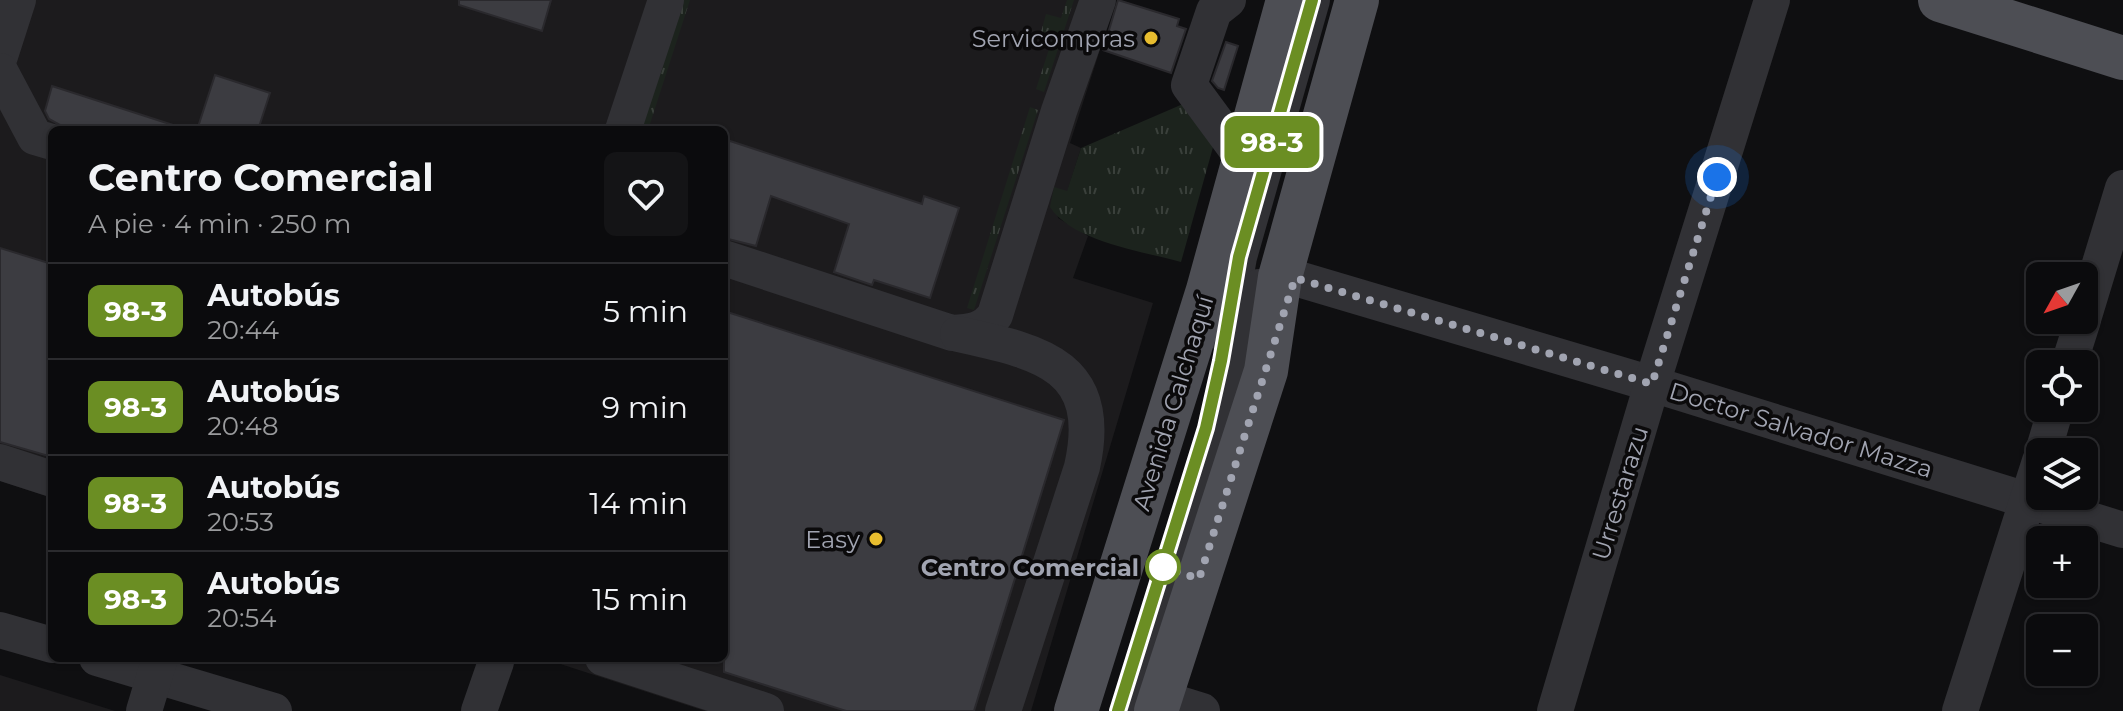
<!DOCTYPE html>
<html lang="es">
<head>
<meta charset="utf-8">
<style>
  :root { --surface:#0b0b0d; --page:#141416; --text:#f1f3f6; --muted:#9a9b9d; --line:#2b2b2e }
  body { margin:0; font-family:Montserrat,sans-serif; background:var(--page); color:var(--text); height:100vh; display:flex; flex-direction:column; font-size:30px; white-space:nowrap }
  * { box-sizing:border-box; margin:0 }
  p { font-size:26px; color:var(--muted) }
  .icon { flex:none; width:44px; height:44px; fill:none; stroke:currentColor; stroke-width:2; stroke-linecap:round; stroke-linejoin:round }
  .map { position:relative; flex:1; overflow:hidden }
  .panel { position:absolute; left:48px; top:126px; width:680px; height:536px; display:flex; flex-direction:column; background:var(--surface); border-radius:12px; box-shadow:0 2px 6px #0004,0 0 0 2px var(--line) }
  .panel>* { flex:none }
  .badge { padding:0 16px; border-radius:12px; font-size:28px; line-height:52px }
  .needle { width:52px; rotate:230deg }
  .tools { position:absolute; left:2026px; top:262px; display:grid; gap:16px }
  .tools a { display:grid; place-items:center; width:72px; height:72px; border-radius:12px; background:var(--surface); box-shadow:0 2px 6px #0004,0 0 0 2px var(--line); font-size:40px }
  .you { position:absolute; width:40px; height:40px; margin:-20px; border:6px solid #fff; border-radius:50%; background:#1a73e8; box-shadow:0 0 0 12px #1a73e833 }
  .map>.badge { position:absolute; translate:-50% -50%; box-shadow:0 0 0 4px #fff }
  .round { display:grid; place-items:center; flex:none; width:84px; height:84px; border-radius:12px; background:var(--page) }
  .summary { display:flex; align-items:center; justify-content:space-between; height:136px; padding:0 40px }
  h1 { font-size:38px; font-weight:700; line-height:60px }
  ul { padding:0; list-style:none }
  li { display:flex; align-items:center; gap:24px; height:96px; padding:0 40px; border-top:2px solid var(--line) }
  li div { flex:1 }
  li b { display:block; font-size:30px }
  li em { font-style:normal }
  li .badge { min-width:88px; font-weight:700; text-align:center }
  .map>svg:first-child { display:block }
</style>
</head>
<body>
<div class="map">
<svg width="2123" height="711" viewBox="0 0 2123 711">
  <defs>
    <pattern id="grass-tufts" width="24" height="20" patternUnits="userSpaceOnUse" patternTransform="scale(2)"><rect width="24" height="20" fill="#1c231d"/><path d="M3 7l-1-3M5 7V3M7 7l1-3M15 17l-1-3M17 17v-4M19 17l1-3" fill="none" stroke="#3a403b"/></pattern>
  </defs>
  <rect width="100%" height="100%" fill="#0f0f11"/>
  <g fill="#1c1b1d">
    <polygon points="0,0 1116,0 1070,143 1081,148 1067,192 1054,188 1058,218 1088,236 1073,278 1153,303 1031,711 705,711 542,658 724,658 724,130 52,130 52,498 0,481"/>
    <polygon points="0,675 115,711 0,711"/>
  </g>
  <g fill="url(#grass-tufts)">
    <polygon points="680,0 690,0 648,130 639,130"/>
    <polygon points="1067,0 1074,0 1044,92 1036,89 1053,37 1041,32 1046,14 1061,18"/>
    <path d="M 1183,104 L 1215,140 L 1181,262 C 1142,251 1073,242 1050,207 L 1054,187 L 1067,191 L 1081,148 Z"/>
    <polygon points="1030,107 1038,110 974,310 967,308"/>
  </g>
  <g fill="#3c3c41" stroke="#2a292d" stroke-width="2">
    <polygon points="459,0 551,0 542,31 459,5"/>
    <polygon points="1118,0 1179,19 1177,26 1186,29 1171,73 1103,50"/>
    <polygon points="1226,42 1238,46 1224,90 1218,88 1212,81"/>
    <polygon points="215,75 270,93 258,130 197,130"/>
    <polygon points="52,86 176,126 175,130 69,130 49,119 45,111"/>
    <polygon points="724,139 922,204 924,196 959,208 930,298 874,280 872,285 834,272 849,224 771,196 756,246 724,238"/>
    <polygon points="0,248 52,264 52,457 0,442"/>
    <polygon points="724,311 1064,420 974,711 846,711 724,672"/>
  </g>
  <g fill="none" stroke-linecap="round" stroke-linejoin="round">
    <g stroke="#313135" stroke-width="36">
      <polyline points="1228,0 1214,11 1189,85 1245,161"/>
      <polyline points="0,56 18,0"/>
      <polyline points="0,71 35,137 52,142"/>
      <polyline points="623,130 666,0"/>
      <path d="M 724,258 L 952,333 C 970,332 984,331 995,315 L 1059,111 L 1098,0"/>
      <polyline points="1295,278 1652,384 2123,530"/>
      <polyline points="2084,316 2123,188"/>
      <path d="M 958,334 C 1039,352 1105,364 1082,467 L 1003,711"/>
      <polyline points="1225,335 1239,257 1312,0"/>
      <polyline points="2069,364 2083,320"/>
      <polyline points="2043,452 2056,408"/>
      <polyline points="0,462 52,479"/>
      <polyline points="0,630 52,645"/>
      <polyline points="97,658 274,711"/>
      <polyline points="603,658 766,711"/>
      <polyline points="1160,698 1202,711"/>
      <polyline points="144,711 160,658"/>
      <polyline points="479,711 496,662"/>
      <polyline points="1133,711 1242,368 1259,287"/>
      <polyline points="1555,711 1652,384 1772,0"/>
      <polyline points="1960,711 2040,461"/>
    </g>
    <g stroke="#4d4e54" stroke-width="44">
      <polyline points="1940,0 2123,58"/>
      <polyline points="1076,711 1208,290 1288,0"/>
      <polyline points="1156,711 1266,371 1280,277 1357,0"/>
    </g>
  </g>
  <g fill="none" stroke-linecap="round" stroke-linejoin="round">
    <g stroke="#fff" stroke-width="18">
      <polyline id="line" points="1118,711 1206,428 1221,361 1239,257 1312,0"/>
    </g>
    <use href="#line" stroke="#6b8e23" stroke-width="12"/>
    <polyline stroke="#a1a4b1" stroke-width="8" stroke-dasharray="0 14.4" points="1163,567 1199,579 1295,278 1652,384 1717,177"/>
  </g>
  <g fill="#e8bd2f" stroke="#0b0a0b" stroke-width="3">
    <circle cx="1151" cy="38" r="8"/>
    <circle cx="876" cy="539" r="8"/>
  </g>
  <circle fill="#fff" stroke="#6b8e23" stroke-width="4" cx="1163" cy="567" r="16"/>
  <g text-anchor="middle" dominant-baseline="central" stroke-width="7" stroke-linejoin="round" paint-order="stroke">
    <g font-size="24" fill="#a1a4b1" stroke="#0b0a0b" text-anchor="end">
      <text x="1135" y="38">Servicompras</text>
      <text x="860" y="539">Easy</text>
    </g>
    <g font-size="24" fill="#a1a4b1" stroke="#0b0a0b">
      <text transform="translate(1173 403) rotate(-73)">Avenida Calchaquí</text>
      <text transform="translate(1801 430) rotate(17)">Doctor Salvador Mazza</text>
      <text transform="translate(1620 493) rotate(-73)">Urrestarazu</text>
    </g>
    <g font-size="24" font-weight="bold" fill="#a1a4b1" stroke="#0b0a0b" text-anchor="end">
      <text x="1139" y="567">Centro Comercial</text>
    </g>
  </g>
</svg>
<div class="tools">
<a><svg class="needle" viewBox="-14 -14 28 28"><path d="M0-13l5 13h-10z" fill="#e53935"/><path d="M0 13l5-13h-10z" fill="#9a9b9d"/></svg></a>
<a><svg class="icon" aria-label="locate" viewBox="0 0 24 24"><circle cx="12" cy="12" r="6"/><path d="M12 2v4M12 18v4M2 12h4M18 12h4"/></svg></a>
<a><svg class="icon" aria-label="layers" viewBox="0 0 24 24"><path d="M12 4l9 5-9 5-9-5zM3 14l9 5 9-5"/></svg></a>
<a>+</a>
<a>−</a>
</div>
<div class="you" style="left:1717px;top:177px"></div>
<b class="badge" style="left:1272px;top:142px;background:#6b8e23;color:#fff">98-3</b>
<section class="panel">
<div class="summary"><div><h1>Centro Comercial</h1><p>A pie · 4 min · 250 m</p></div><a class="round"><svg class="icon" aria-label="heart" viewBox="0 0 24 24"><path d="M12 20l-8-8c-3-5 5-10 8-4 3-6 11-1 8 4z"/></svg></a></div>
<ul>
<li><span class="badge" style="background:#6b8e23;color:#fff">98-3</span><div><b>Autobús</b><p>20:44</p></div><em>5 min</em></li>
<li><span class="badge" style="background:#6b8e23;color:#fff">98-3</span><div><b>Autobús</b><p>20:48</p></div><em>9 min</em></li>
<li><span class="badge" style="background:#6b8e23;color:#fff">98-3</span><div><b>Autobús</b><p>20:53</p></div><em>14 min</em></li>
<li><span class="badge" style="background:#6b8e23;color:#fff">98-3</span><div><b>Autobús</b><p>20:54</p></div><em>15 min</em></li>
</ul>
</section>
</div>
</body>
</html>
